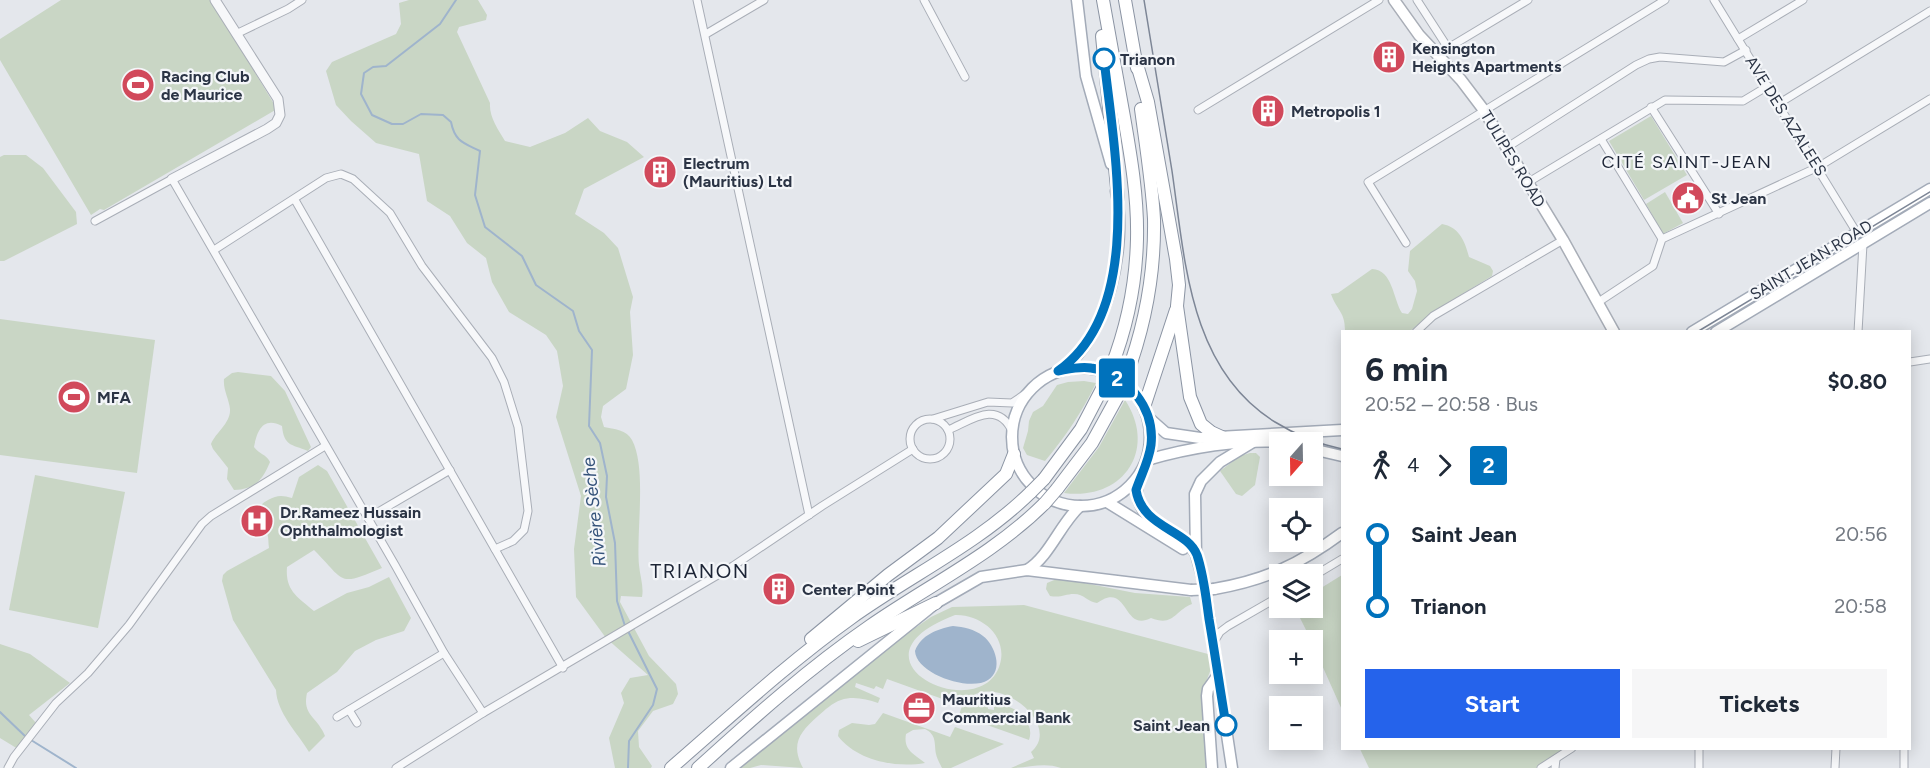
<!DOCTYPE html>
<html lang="en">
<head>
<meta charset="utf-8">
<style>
  :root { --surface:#fff; --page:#f6f6f7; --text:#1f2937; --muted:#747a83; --accent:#2563eb }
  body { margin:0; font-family:Figtree,sans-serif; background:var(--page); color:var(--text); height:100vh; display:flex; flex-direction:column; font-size:22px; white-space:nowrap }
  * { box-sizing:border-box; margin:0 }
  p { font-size:20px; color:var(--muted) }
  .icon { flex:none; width:33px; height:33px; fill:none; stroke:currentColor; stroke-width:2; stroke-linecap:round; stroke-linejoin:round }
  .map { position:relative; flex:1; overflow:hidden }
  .details { position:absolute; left:1341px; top:330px; width:570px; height:420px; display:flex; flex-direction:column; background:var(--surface); border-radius:0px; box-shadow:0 3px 15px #0003 }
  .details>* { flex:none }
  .badge { padding:0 12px; border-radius:4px; font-size:21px; line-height:39px }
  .needle { width:39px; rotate:200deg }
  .tools { position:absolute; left:1269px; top:432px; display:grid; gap:12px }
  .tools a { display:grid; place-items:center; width:54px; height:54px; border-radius:0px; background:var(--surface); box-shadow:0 3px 15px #0003; font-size:30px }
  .map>.badge { position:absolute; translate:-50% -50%; box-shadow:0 0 0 3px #fff }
  .legs { display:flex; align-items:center; gap:9px; height:66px; padding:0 24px; font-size:20px }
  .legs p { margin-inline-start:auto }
  .headline { display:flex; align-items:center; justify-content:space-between; height:102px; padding:0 24px }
  h1 { font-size:33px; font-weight:700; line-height:45px }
  .button { display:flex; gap:12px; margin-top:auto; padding:12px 24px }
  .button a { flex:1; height:69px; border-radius:0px; background:var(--accent); color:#fff; font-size:24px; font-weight:700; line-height:69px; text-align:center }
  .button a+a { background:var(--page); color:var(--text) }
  ul { padding:0 24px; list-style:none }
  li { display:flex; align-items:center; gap:21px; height:72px; font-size:22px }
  li i { display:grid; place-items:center; width:9px; height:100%; margin:0 8px; background:currentColor }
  li i::after { content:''; width:15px; height:15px; margin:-8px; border:4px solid; border-radius:50%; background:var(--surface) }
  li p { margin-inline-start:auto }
  li:first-child i { background:linear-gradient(#0000 50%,currentColor 0) }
  li:last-child i { background:linear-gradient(currentColor 50%,#0000 0) }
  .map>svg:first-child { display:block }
</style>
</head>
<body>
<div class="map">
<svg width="1930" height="768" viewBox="0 0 1930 768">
  <rect width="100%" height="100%" fill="#e4e7ec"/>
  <g fill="#c9d6c5" fill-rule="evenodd">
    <polygon points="61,0 211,0 277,109 104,210 100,209 91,215 0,60 0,39"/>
    <path d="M 409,0 L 478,0 L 487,15 L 486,20 L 459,27 L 457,32 L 490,103 C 489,117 498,129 505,141 L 530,147 L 565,133 L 588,118 L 600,131 L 627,142 L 644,157 L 584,189 L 575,214 L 604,233 L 618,248 L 633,297 L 630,312 L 633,355 L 626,389 L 603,406 L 601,417 L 604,427 C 614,429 627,430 632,440 C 647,468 636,532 639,565 C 640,576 644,587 642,597 L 621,596 L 620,602 L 649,656 L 676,684 L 678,694 L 673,704 L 653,711 L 638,731 L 639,747 L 652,766 L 651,768 L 615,768 L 609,738 L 624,703 L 621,693 L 630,678 L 648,675 L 606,638 L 576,597 L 574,549 L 581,496 L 556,417 L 563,386 L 557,351 L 546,335 L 509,312 L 492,282 L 486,258 L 467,243 L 450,216 L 427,201 L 419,154 L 376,143 L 351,121 L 336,105 L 326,71 L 332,62 L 396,34 L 401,24 L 399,3 Z"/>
    <polygon points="1651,116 1687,175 1644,200 1609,141"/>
    <polygon points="4,155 26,155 43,168 76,212 77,224 4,261 0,261 0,157"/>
    <polygon points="1665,192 1683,223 1663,234 1646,204"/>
    <path d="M 1442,224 C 1459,227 1465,241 1469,257 L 1490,266 L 1493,271 L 1492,276 L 1436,310 L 1410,331 L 1345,331 C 1345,311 1337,311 1331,294 L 1338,293 L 1372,269 C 1393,270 1393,299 1402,313 L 1408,314 L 1412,309 L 1417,291 L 1415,281 L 1408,271 L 1410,251 Z"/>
    <polygon points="0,319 155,340 137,473 0,455"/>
    <path d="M 238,372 L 271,376 L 285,391 L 311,447 L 308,451 C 291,444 284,446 282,426 C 263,416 257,431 254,447 C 259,454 266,454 270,462 C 262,481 255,489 234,490 L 227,479 L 228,468 L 213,449 L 211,444 C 216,432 231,423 230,409 C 229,399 223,390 224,379 L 232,373 Z"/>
    <path d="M 1084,381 L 1096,383 C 1082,412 1066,436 1045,461 L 1027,455 L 1023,448 L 1028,431 L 1029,421 L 1033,412 L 1043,406 L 1057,385 L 1068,382 Z"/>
    <path d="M 1125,400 C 1158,450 1123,501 1064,493 L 1099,447 Z"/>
    <polygon points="1250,453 1256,453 1260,457 1255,485 1242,496 1236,494 1220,471 1240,456"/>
    <path d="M 318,465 L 327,471 L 382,568 C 337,587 346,582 314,550 L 287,567 C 285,591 298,597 314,611 L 347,593 L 369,587 L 389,577 L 411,618 L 404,631 L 376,640 L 355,651 L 337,672 L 307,693 C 302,716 317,716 325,736 L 309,752 C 297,732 277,713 276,690 L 233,620 L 222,581 L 223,575 L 227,571 L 269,548 C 268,543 269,538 267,533 C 262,520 251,509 268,500 C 277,495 282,495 292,498 L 299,477 Z"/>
    <polygon points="35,475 125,492 98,628 9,610"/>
    <polygon points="1342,575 1342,710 1313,645 1312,640 1311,640 1295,608 1312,608 1313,593"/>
    <path d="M 1059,578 L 1135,593 L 1190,597 L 1192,604 C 1174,611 1174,627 1151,618 C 1122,633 1129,580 1097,603 C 1088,602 1084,594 1074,594 C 1065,594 1061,598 1050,596 L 1046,589 L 1047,583 Z"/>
    <path d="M 1024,605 L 1208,654 L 1211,669 L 1202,692 L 1208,768 L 1061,768 C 1043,762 1029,768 1011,768 L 1034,758 L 1031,752 C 1064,724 995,672 969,699 L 972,704 L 988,703 L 988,709 L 994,710 L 994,706 C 1012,701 1036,721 1029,740 L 959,715 L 962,706 L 887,679 L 883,689 L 876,686 L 874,689 L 856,683 L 855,687 L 880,698 L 878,703 C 866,699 853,696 841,700 C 832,703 825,710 818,716 C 800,732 790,744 803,768 L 761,765 L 750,768 L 739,768 L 905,635 L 931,617 L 952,607 ZM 955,615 C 981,614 1008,636 1000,664 C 982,728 836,660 955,615 Z"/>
    <polygon points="0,644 30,654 70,683 29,715 36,723 18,749 0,738"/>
    <path d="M 883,713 L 950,737 L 955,727 L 1004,744 L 951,768 L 942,768 C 940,764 937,759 936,754 C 934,743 937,735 925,729 L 913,730 L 906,734 C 903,751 915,754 925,763 C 896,768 857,761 838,736 L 839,730 L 852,723 L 869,725 L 875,724 Z"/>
    <polygon points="1360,749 1567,749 1536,768 1369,768"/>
  </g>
  <path fill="#9fb4cc" d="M 953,626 C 964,627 974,629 983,636 C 995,645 1004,670 988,680 C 970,692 916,674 915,651 C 921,635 937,629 953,626 Z"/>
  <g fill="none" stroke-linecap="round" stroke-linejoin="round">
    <g stroke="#9fb4cc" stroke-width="2">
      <path d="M 456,0 L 440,24 L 386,66 L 373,67 L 364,73 L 361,94 L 372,115 L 392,124 L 403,124 L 421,114 L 443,115 L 451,122 C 455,142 464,143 480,151 L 475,195 L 485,227 L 522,256 L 536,285 L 573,311 L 579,331 L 592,350 L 589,426 L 600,443 L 607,476 L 606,497 L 615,543 L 617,601 L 625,626"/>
      <polyline points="628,631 657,689 653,705 629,741 628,768"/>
      <polyline points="0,712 26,737"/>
      <polyline points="31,740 76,768"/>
    </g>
    <g stroke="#a9aeb7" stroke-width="9">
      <g id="minor">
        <polyline points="697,0 809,515"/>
        <polyline points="924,0 965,77"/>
        <polyline points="1417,0 1448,48"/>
        <polyline points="1714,0 1857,233"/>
        <polyline points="236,34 288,9 302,0"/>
        <polyline points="706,34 764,0"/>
        <polyline points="1738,39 1803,0"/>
        <polyline points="1439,56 1448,48 1528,0"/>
        <polyline points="1778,104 1930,11"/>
        <polyline points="1651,107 1719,214"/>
        <polyline points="1198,110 1379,0"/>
        <polyline points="1601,139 1662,239"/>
        <polyline points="1506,148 1636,65 1649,59 1660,57 1724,62 1746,50"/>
        <polyline points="1527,183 1665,100 1743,101 1768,86"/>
        <polyline points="295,200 563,668"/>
        <polyline points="95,221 172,179 395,565 444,653 483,713"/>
        <polyline points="1406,243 1368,182 1665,0"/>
        <polyline points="214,250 326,178 341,174 353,179 390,213 422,266 492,358 504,382 518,427 528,511 524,530 513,541 495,549"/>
        <polyline points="1597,303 1653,266 1662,239 1818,167 1930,99"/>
        <polyline points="1416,332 1433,316 1563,240"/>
        <polyline points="1858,332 1863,244"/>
        <polyline points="1910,362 1930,359"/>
        <polyline points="933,419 988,402 1012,403 1028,392"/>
        <circle cx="930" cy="439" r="20"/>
        <path d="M 948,430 C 970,421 997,399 1012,431"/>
        <polyline points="368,518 450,470"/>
        <polyline points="1312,577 1342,559"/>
        <polyline points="1214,642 1220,632 1228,626 1280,596"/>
        <polyline points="349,710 357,723"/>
        <polyline points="337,717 444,653"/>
        <polyline points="1904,749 1904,768"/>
        <polyline points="8,768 14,757 56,703 88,673 129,625 202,524 211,516 325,446"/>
        <polyline points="396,768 483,713 733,566 822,506 913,449"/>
        <polyline points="1541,768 1572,748"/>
        <polyline points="1555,768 1556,759"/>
        <polyline points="1699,768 1699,748"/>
        <polyline points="1835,768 1836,748"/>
      </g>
    </g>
    <g stroke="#a9aeb7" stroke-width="11">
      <polyline id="tertiary" points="172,179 267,129 276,123 280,115 278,99 215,0"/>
    </g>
    <g stroke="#a9aeb7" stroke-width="13">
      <polyline id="secondary" points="1394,0 1419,35 1461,80 1483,109 1563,240 1614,332"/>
    </g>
    <g stroke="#a3abb8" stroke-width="13">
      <g id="primary">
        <polyline points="1077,0 1086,76 1111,164"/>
        <polyline points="1692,332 1930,189"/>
        <polyline points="1716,332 1930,203"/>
        <circle cx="1081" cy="437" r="69"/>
        <path d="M 1062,369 C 1109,335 1127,245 1116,191"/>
        <polyline points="1149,418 1166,433 1200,438 1342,430"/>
        <polyline points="1312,449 1342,456"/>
        <path d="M 1147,460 C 1188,448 1240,439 1283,442"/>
        <path d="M 1139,478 C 1135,492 1137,502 1146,514 L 1191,546 L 1196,554 L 1204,583 L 1232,768"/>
        <polyline points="1107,502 1183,549"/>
        <polyline points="1196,554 1195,494 1201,481 1220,462 1253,442"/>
        <path d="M 1027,570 C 1050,556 1060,524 1080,506"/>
        <path d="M 1214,589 C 1266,580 1300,564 1342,533"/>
        <polyline points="731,768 936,603 981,577 1027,570 1191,590"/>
        <polyline points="1212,768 1207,696 1208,689 1218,675"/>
      </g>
    </g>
    <g stroke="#8b94a3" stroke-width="14">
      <g id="trunk">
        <path d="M 1103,0 C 1110,39 1117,78 1124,117 C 1131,157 1138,198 1137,239 C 1136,284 1127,327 1111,368"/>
        <polyline points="1125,0 1137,68"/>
        <polyline points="1102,36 1118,198"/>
        <polyline points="1136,61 1148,102 1176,259 1179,285 1177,306 1190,397 1201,424 1211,432 1224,438"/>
        <path d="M 1126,377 C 1145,326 1155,274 1154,219 C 1152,183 1146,146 1141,109"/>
        <polyline points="1144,407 1176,310"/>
        <polyline points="1044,479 1081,429 1104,385"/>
        <polyline points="1057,489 1092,443 1119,394"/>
        <polyline points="811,639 888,575 938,538 1006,474 1014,454"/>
        <polyline points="858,641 936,603"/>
        <path d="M 671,768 C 730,717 788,663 851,618 C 911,575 978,544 1031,492"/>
        <path d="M 698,768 C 753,718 809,668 870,626 C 929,585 994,554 1045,503"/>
      </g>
    </g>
    <use href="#minor" stroke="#f7f8fa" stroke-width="7"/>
    <use href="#tertiary" stroke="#f7f8fa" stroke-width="9"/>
    <use href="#secondary" stroke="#fff" stroke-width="10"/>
    <use href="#primary" stroke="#fff" stroke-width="10"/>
    <use href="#trunk" stroke="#fff" stroke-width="12"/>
    <g stroke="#7d8696" stroke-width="1.5">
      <path d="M 1144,0 C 1153,57 1163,114 1172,171 C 1185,260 1189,369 1275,422 C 1296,435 1318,444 1342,449"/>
      <polyline points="1697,332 1930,192"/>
    </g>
    <g stroke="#a3abb8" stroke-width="13" stroke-linecap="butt">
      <polyline id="primary-bridge" points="1191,590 1214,589"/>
    </g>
    <g stroke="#8b94a3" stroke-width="14" stroke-linecap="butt">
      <g id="trunk-bridge">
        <polyline points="1104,385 1111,368"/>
        <polyline points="1119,394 1126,377"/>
        <polyline points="1031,492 1044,479"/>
        <polyline points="1045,503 1057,489"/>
      </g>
    </g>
    <use href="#primary-bridge" stroke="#fff" stroke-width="10"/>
    <use href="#trunk-bridge" stroke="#fff" stroke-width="12"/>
  </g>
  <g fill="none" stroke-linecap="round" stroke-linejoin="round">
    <g stroke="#fff" stroke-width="14">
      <path id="line-1" d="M 1104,59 C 1114,150 1146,309 1058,371 C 1069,369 1080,366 1091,368 C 1128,373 1155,409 1151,445 C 1149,461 1141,475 1136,490 C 1142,528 1187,529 1197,555 C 1204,576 1206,598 1209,619 C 1215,654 1220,689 1226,725"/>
    </g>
    <use href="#line-1" stroke="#0072bc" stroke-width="9"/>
  </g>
  <defs>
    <g id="building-disc" transform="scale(1.725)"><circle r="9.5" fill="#d1495b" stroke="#f4f6f9"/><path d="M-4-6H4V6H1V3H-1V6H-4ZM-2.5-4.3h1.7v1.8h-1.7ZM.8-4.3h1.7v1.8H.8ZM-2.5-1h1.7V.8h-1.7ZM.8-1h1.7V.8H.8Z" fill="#fff"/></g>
    <g id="stadium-disc" transform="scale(1.725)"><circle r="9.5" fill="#d1495b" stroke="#f4f6f9"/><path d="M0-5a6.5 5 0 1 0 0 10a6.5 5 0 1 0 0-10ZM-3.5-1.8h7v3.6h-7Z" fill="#fff"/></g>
    <g id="civic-disc" transform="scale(1.725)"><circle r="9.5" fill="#d1495b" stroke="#f4f6f9"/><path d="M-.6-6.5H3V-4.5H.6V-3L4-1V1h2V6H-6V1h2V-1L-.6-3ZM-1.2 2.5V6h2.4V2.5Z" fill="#fff"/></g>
    <g id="hospital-disc" transform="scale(1.725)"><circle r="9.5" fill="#d1495b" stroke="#f4f6f9"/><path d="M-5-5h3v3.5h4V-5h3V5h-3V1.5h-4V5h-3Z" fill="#fff"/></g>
    <g id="office-disc" transform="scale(1.725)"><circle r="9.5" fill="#d1495b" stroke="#f4f6f9"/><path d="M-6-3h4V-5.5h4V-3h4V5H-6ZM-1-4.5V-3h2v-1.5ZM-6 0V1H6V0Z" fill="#fff"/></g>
  </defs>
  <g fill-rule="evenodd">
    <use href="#building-disc" x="1389" y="57"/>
    <use href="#stadium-disc" x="138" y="85"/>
    <use href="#building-disc" x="1268" y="111"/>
    <use href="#building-disc" x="660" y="172"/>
    <use href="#civic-disc" x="1688" y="198"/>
    <use href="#stadium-disc" x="74" y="397"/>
    <use href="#hospital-disc" x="257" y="521"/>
    <use href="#building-disc" x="779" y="589"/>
    <use href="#office-disc" x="919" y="708"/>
  </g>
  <g fill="#fff" stroke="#0072bc" stroke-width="3">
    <circle cx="1104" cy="59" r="10"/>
    <circle cx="1226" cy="725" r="10"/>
  </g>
  <g text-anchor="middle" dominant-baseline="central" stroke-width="4.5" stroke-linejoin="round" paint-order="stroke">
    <g font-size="16" font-weight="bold" fill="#2b3445" stroke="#f4f6f9" text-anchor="start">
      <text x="1412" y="48">Kensington<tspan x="1412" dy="18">Heights Apartments</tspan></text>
      <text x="161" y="76">Racing Club<tspan x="161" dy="18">de Maurice</tspan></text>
      <text x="1291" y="111">Metropolis 1</text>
      <text x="683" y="163">Electrum<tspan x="683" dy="18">(Mauritius) Ltd</tspan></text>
      <text x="1711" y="198">St Jean</text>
      <text x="97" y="397">MFA</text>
      <text x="280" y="512">Dr.Rameez Hussain<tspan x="280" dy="18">Ophthalmologist</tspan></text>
      <text x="802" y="589">Center Point</text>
      <text x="942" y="699">Mauritius<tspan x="942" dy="18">Commercial Bank</tspan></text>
    </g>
    <g font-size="16" font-weight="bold" fill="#2b3445" stroke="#f4f6f9" text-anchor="start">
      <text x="1120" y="59">Trianon</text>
      <text x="1210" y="725" text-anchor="end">Saint Jean</text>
    </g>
    <g font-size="16" fill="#2b3445" stroke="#f4f6f9">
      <text transform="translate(1786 116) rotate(58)">AVE DES AZALEES</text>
      <text transform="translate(1513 159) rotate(59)">TULIPES ROAD</text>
      <text transform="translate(1811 260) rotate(-31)">SAINT JEAN ROAD</text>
    </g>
    <g font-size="18" letter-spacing="1.5" fill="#1d2536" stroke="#f4f6f9">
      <text x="1687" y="162">CITÉ SAINT-JEAN</text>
    </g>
    <g font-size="18" font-style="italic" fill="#34527a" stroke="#f4f6f9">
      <text transform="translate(594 512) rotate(-96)">Rivière Sèche</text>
    </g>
    <g font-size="20" letter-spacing="1.5" fill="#1d2536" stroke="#f4f6f9">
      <text x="700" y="571">TRIANON</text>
    </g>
  </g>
</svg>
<div class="tools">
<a><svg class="needle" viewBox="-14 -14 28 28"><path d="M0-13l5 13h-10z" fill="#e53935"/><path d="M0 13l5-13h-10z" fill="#747a83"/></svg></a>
<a><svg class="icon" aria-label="locate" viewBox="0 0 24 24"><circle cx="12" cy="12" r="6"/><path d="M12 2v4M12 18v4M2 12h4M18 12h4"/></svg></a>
<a><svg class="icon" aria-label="layers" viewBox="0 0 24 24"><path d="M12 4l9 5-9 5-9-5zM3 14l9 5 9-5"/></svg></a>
<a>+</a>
<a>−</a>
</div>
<b class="badge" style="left:1117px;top:378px;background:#0072bc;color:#fff">2</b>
<section class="details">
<div class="headline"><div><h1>6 min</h1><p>20:52 – 20:58 · Bus</p></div><b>$0.80</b></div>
<div class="legs"><svg class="icon" aria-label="walk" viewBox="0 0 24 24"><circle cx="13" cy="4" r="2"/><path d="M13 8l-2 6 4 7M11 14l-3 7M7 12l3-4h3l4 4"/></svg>4<svg class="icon" aria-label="forward" viewBox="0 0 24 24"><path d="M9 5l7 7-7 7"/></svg><b class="badge" style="background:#0072bc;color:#fff">2</b></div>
<ul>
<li><i style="color:#0072bc"></i><b>Saint Jean</b><p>20:56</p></li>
<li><i style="color:#0072bc"></i><b>Trianon</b><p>20:58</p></li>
</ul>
<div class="button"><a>Start</a><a>Tickets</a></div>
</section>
</div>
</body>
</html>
